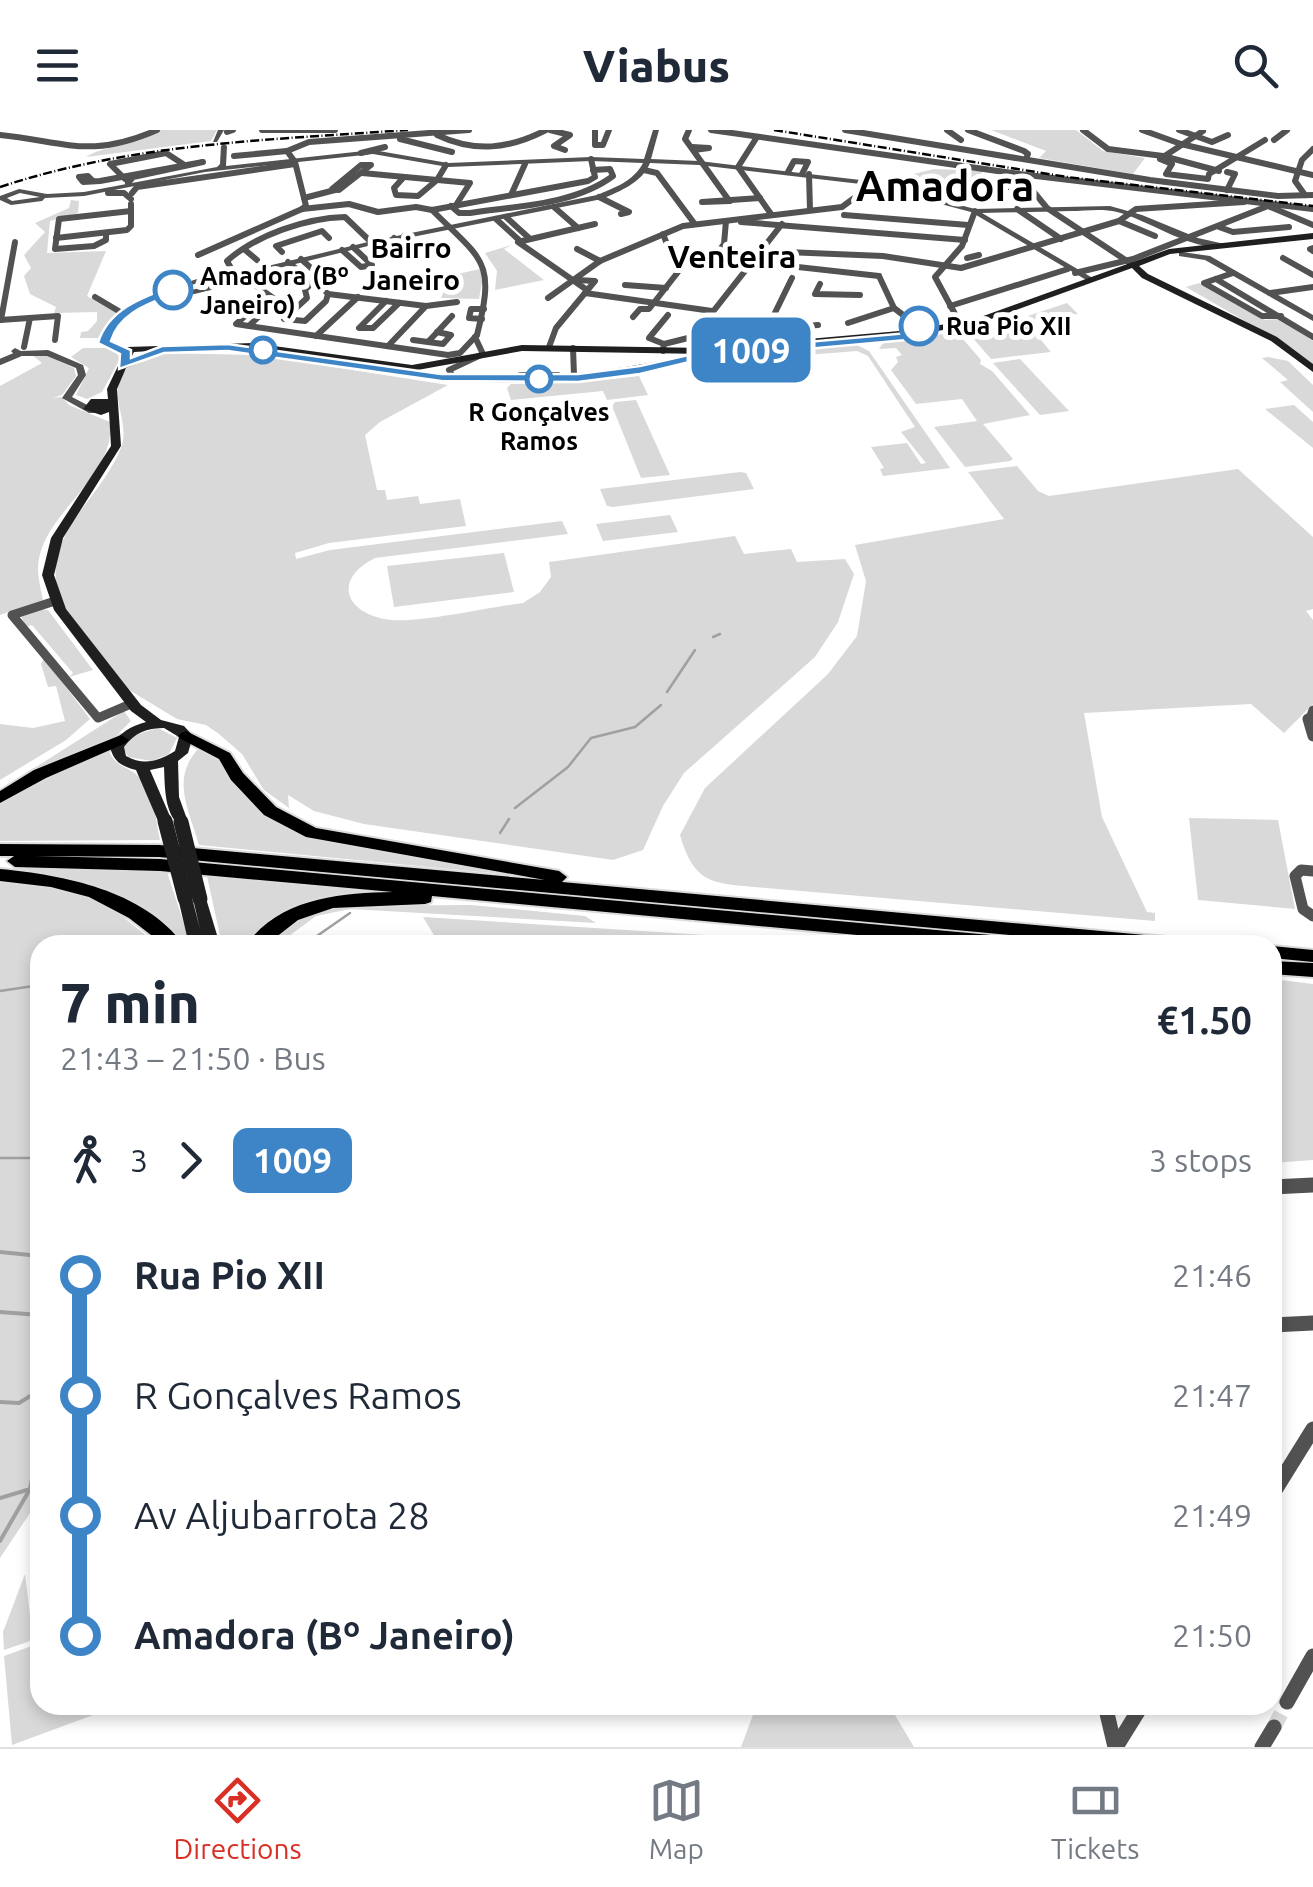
<!DOCTYPE html>
<html lang="en">
<head>
<meta charset="utf-8">
<style>
  :root { --surface:#fff; --page:#f2f2f3; --text:#1f2937; --muted:#747a83; --line:#e0e1e3; --accent:#d93025 }
  body { margin:0; font-family:Ubuntu,sans-serif; background:var(--page); color:var(--text); height:100vh; display:flex; flex-direction:column; font-size:38px; white-space:nowrap }
  * { box-sizing:border-box; margin:0 }
  p { font-size:32px; color:var(--muted) }
  .icon { flex:none; width:55px; height:55px; fill:none; stroke:currentColor; stroke-width:2; stroke-linecap:round; stroke-linejoin:round }
  .map { position:relative; flex:1; overflow:hidden }
  .details { position:absolute; left:30px; top:805px; width:1252px; height:780px; display:flex; flex-direction:column; background:var(--surface); border-radius:30px; box-shadow:0 5px 15px #0003 }
  .details>* { flex:none }
  .badge { padding:0 20px; border-radius:15px; font-size:35px; line-height:65px }
  .map>.badge { position:absolute; translate:-50% -50%; box-shadow:0 0 0 5px #fff }
  .legs { display:flex; align-items:center; gap:15px; height:110px; padding:0 30px; font-size:32px }
  .legs p { margin-inline-start:auto }
  .summary { display:flex; align-items:center; justify-content:space-between; height:170px; padding:0 30px }
  h1 { font-size:55px; font-weight:800; line-height:75px }
  ul { padding:0 30px; list-style:none }
  li { display:flex; align-items:center; gap:35px; height:120px; font-size:38px }
  li i { display:grid; place-items:center; width:15px; height:100%; margin:0 12px; background:currentColor }
  li i::after { content:''; width:25px; height:25px; margin:-12px; border:8px solid; border-radius:50%; background:var(--surface) }
  li p { margin-inline-start:auto }
  li:first-child i { background:linear-gradient(#0000 50%,currentColor 0) }
  li:last-child i { background:linear-gradient(currentColor 50%,#0000 0) }
  header { display:flex; justify-content:space-between; align-items:center; height:130px; padding:0 30px; background:var(--surface); font-size:45px; font-weight:800 }
  .tabs { display:flex; justify-content:space-around; align-items:center; height:140px; border-top:2px solid var(--line); background:var(--surface); font-size:28px; color:var(--muted) }
  .tabs a { display:grid; justify-items:center; gap:5px }
  .tabs .active { color:var(--accent) }
  .map>svg:first-child { display:block }
</style>
</head>
<body>
<header><svg class="icon" aria-label="menu" viewBox="0 0 24 24"><path d="M4 6h16M4 12h16M4 18h16"/></svg>Viabus<svg class="icon" aria-label="search" viewBox="0 0 24 24"><circle cx="10" cy="10" r="6"/><path d="M15 15l6 6"/></svg></header>
<div class="map">
<svg width="1313" height="1617" viewBox="0 0 1313 1617">
  <rect width="100%" height="100%" fill="#fff"/>
  <g fill="#d9d9d9">
    <path d="M 159,0 L 217,0 L 211,11 L 86,27 C 103,15 134,18 159,0 Z"/>
    <polygon points="991,0 1076,0 1103,21 1145,28 1133,44 1039,28 1046,21"/>
    <polygon points="934,39 982,41 978,67 964,75 876,53"/>
    <polygon points="71,70 79,71 78,83 50,91 47,123 106,121 87,166 117,183 98,208 80,208 81,202 88,201 97,191 97,182 54,183 56,177 30,164 24,146 31,138 24,125 45,102 35,93 69,78"/>
    <polygon points="512,115 504,119 544,150 495,160 497,141 485,123"/>
    <polygon points="480,139 483,147 479,169 441,168 447,154 435,149"/>
    <polygon points="1199,153 1265,190 1279,189 1313,211 1313,239 1276,209 1186,157"/>
    <polygon points="1067,173 1078,184 1043,186 1026,192 1051,222 991,229 970,205"/>
    <polygon points="957,202 981,230 980,234 992,241 1030,285 983,294 1013,329 1010,331 965,337 934,297 977,291 962,269 916,274 891,240 898,232 896,227 902,225 896,218 879,219 883,213"/>
    <polygon points="857,215 869,221 950,338 883,346 880,339 884,338 871,317 907,313 921,334 926,333 901,302 915,297 868,226 857,221 794,226 791,219"/>
    <polygon points="83,218 108,218 121,227 102,262 87,269 76,265 89,238 71,227"/>
    <path d="M 158,223 L 257,225 L 448,255 L 380,292 L 365,305 L 377,360 L 385,360 L 387,370 L 418,366 L 420,374 L 460,369 L 466,396 L 329,413 L 295,423 L 296,429 L 330,420 L 562,391 L 568,404 L 375,428 C 331,450 346,485 391,490 C 421,493 490,477 523,473 L 540,462 L 551,447 L 549,432 L 735,406 L 744,424 L 791,419 L 797,432 L 845,429 L 854,444 L 838,492 L 815,527 L 684,643 L 663,676 L 643,720 L 613,730 L 364,694 L 314,681 L 288,665 L 289,678 L 264,660 L 242,624 L 219,604 L 206,595 L 177,589 L 129,560 L 60,472 C 39,404 98,374 121,318 C 131,292 107,267 124,242 C 130,232 147,228 158,223 Z"/>
    <path d="M 32,225 L 48,226 L 74,238 L 76,246 L 62,265 L 53,268 L 62,267 L 69,275 L 110,292 C 116,349 40,383 38,438 C 38,449 41,460 43,470 L 0,485 L 0,256 L 42,233 Z"/>
    <polygon points="1268,227 1288,231 1313,255 1313,282 1280,252 1288,250 1262,228"/>
    <polygon points="1020,229 1069,281 1040,285 993,233"/>
    <polygon points="639,246 648,265 607,270 603,261 511,270 507,258 511,254 578,253"/>
    <polygon points="636,270 670,345 641,348 612,276 615,272"/>
    <polygon points="1294,275 1313,292 1313,318 1265,279"/>
    <path d="M 1017,336 L 1038,361 L 1049,366 L 1238,339 L 1313,407 L 1313,479 L 1306,481 L 1313,490 L 1313,574 L 1284,603 L 1251,574 L 1084,583 L 1102,687 L 1147,782 L 1155,783 L 1155,791 L 766,758 C 717,753 695,758 680,705 L 705,658 L 828,544 L 857,506 L 866,451 L 855,415 L 1004,389 L 968,342 Z"/>
    <polygon points="740,342 746,343 754,359 613,377 607,376 600,359"/>
    <polygon points="670,385 678,402 603,411 596,394"/>
    <polygon points="504,423 514,462 394,477 387,436"/>
    <polygon points="40,479 48,480 93,540 69,547 73,543 32,495 26,497 21,486"/>
    <polygon points="44,528 90,589 66,610 0,650 0,594 33,598 65,591 56,556 48,557 41,534"/>
    <polygon points="124,581 131,591 105,617 0,666 0,660"/>
    <polygon points="158,598 177,608 169,624 152,631 128,627 123,617 132,606"/>
    <path d="M 199,618 L 219,629 L 251,674 L 308,706 L 337,714 L 512,745 L 199,715 C 189,679 170,649 199,618 Z"/>
    <path d="M 109,621 C 115,637 128,636 139,647 C 154,662 156,691 160,710 L 0,711 L 0,672 L 72,633 Z"/>
    <polygon points="1189,688 1278,690 1295,779 1198,770"/>
    <polygon points="17,736 167,742 191,815 180,815 123,768 72,749 15,739"/>
    <polygon points="207,746 374,762 344,766 248,815 222,815"/>
    <path d="M 0,752 C 73,756 103,766 157,815 L 40,815 L 40,1368 L 0,1428 Z"/>
    <polygon points="471,775 585,786 596,793 350,779 316,786 277,815 262,815 298,786 335,776"/>
    <polygon points="423,787 860,815 440,815"/>
    <polygon points="1273,849 1313,854 1313,1030 1273,1033"/>
    <polygon points="25,1444 33,1510 4,1520 3,1502"/>
    <polygon points="40,1513 40,1575 103,1575 104,1581 12,1615 4,1526"/>
    <polygon points="751,1575 889,1575 914,1617 741,1617 754,1582"/>
  </g>
  <g fill="none" stroke-linecap="round" stroke-linejoin="round">
    <g stroke="#a0a0a0" stroke-width="2.5">
      <polyline points="713,507 720,504"/>
      <polyline points="667,562 695,520"/>
      <polyline points="515,678 568,637 591,608 635,597 661,575"/>
      <polyline points="500,703 509,689"/>
      <polyline points="304,815 350,783"/>
      <polyline points="0,861 40,855"/>
      <polyline points="0,1028 40,1028"/>
    </g>
    <g stroke="#a0a0a0" stroke-width="4">
      <polyline points="0,1122 40,1126"/>
      <polyline points="0,1182 40,1185"/>
      <polyline points="0,1272 19,1273 40,1260"/>
      <polyline points="0,1368 27,1360"/>
      <polyline points="0,1411 30,1359 40,1309"/>
    </g>
    <polyline stroke="#d9d9d9" stroke-width="6" stroke-dasharray="6 4" stroke-linecap="butt" points="731,131 743,133"/>
    <polyline stroke="#d9d9d9" stroke-width="15" stroke-dasharray="15 8" stroke-linecap="butt" points="1274,1597 1287,1572"/>
    <g stroke="#dbdbdb" stroke-width="4">
      <g id="trunk">
        <path d="M 186,601 L 230,623 L 243,643 L 276,677 L 316,698 L 559,741 L 567,747 L 562,752 L 1189,809 L 1198,815 L 1120,815 L 159,727 L 35,726 L 160,729 L 1035,809 L 1044,815 L 966,815 L 432,766 L 431,772 L 425,774 L 333,778 L 298,790 L 266,815 L 246,815 C 280,768 340,763 393,762 L 160,741 L 15,737 L 7,731 L 14,726 L 0,726 L 0,714 L 159,715 L 545,750 L 306,707 L 264,685 L 231,650 L 219,629 L 181,609 L 178,606 L 181,603 Z"/>
        <polygon points="121,605 129,610 126,613 46,648 0,673 0,661 34,640"/>
        <path d="M 0,739 C 64,745 143,760 184,815 L 164,815 L 129,788 L 89,767 L 51,757 L 0,751 Z"/>
        <polygon points="1272,816 1313,820 1313,832 1272,828"/>
        <polygon points="1272,831 1313,833 1313,847 1272,844"/>
      </g>
    </g>
    <g stroke="#525252" stroke-width="6">
      <polyline points="262,0 335,0"/>
      <polyline points="550,0 570,5 554,16 565,20"/>
      <polyline points="595,0 595,15 603,15 609,0"/>
      <polyline points="689,0 685,9 728,69"/>
      <polyline points="711,0 1019,44 1047,78 1133,135"/>
      <polyline points="845,0 1150,50 1278,66 1313,65"/>
      <polyline points="947,0 961,10"/>
      <polyline points="968,0 1024,21 1028,24 1026,29"/>
      <polyline points="1083,0 1108,19 1163,26 1219,41"/>
      <polyline points="1142,0 1181,14 1313,45"/>
      <polyline points="1179,0 1212,12 1228,5"/>
      <polyline points="1203,1 1160,29 1172,34 1166,44 1208,49 1209,44 1265,10"/>
      <polyline points="227,2 233,0"/>
      <path d="M 0,5 C 66,12 91,29 157,0"/>
      <path d="M 437,5 C 475,23 509,19 546,0"/>
      <polyline points="757,7 738,37 771,84"/>
      <polyline points="400,9 452,22"/>
      <polyline points="1274,10 1287,0"/>
      <polyline points="692,17 709,18 694,20"/>
      <polyline points="361,23 385,17"/>
      <polyline points="234,26 287,21"/>
      <polygon points="361,35 371,35 339,60 332,59"/>
      <polyline points="644,40 657,43 694,93"/>
      <polyline points="788,42 794,31 808,32 802,44"/>
      <polyline points="1227,42 1235,44 1227,60"/>
      <polyline points="362,43 470,53 456,75"/>
      <polyline points="809,44 810,80"/>
      <polyline points="1019,44 1313,79"/>
      <polyline points="403,48 394,58 396,65 418,66 437,50 446,35"/>
      <polygon points="1004,48 1008,57 1000,57 1000,50"/>
      <polyline points="125,49 110,34 166,23 183,34"/>
      <polyline points="93,51 88,46 79,47 83,52 100,51 203,32 133,47 128,53"/>
      <polyline points="108,63 124,63 131,69"/>
      <polyline points="132,63 137,57 295,34"/>
      <polyline points="511,65 525,34"/>
      <polyline points="1305,65 1295,51 1302,30 1313,19"/>
      <polyline points="599,67 629,82 621,84"/>
      <polyline points="304,68 335,60"/>
      <polyline points="730,71 702,72 760,68"/>
      <path d="M 451,76 L 459,83 L 470,83 C 516,76 574,75 613,46 L 610,39 L 593,40"/>
      <polyline points="554,77 578,98"/>
      <polyline points="302,79 306,76 295,32 287,21 309,12 469,0"/>
      <polyline points="1017,79 1061,109"/>
      <path d="M 432,80 C 483,131 496,130 477,205"/>
      <polyline points="844,85 968,95"/>
      <polyline points="506,87 529,108"/>
      <polyline points="496,89 519,110"/>
      <polyline points="1119,91 1155,106"/>
      <polyline points="741,92 965,110"/>
      <polyline points="1219,97 1233,102 1289,97"/>
      <polyline points="106,104 106,110 94,116 55,119 59,89 131,81"/>
      <polyline points="56,108 127,100 131,96 131,74"/>
      <polyline points="394,108 412,125 421,123 404,106"/>
      <polyline points="1313,118 1310,119 1313,121"/>
      <polyline points="244,119 257,130"/>
      <polyline points="577,119 600,131"/>
      <polyline points="342,120 361,137 372,135 353,117"/>
      <polyline points="760,121 883,126 961,138 1119,91 1136,79 1244,72"/>
      <polyline points="282,122 276,116 322,101 329,108"/>
      <polyline points="718,122 724,114 726,91"/>
      <polyline points="198,125 302,79 349,74 378,82 416,77 432,80 588,51 595,47 591,29"/>
      <polyline points="967,128 979,125"/>
      <polyline points="1283,128 1313,145"/>
      <polyline points="693,130 731,131"/>
      <polyline points="288,132 313,152 305,160 307,168 284,189 305,191 326,171 328,164 320,156 320,146 301,129"/>
      <polyline points="752,132 879,146"/>
      <path d="M 229,143 L 232,140 L 227,131 C 256,105 306,88 345,87 L 372,113"/>
      <polyline points="1075,143 1133,129 1268,76 1313,95"/>
      <polyline points="1233,143 1204,153 1262,186 1281,186"/>
      <polyline points="879,146 894,178 929,205"/>
      <polyline points="245,148 276,170 249,196 448,225 460,223 477,205"/>
      <polyline points="1216,149 1313,207"/>
      <polyline points="820,154 815,164 860,165"/>
      <polyline points="625,155 666,158"/>
      <polyline points="587,160 518,112 595,94"/>
      <polyline points="585,163 712,181"/>
      <polyline points="1270,163 1313,157"/>
      <polyline points="328,164 426,176"/>
      <polyline points="95,167 122,183"/>
      <polyline points="548,168 600,131 683,96 842,77 873,54"/>
      <polyline points="386,171 359,198 373,198 399,173"/>
      <polyline points="950,176 1068,139"/>
      <polyline points="633,187 640,179 649,179 678,142 663,104"/>
      <polyline points="482,189 469,188 471,179 484,179"/>
      <polyline points="0,190 58,186 55,210"/>
      <polyline points="1,190 15,112"/>
      <polyline points="848,193 894,178"/>
      <polyline points="961,195 935,147 962,116 975,81"/>
      <polyline points="249,196 236,194 268,166"/>
      <polyline points="767,199 792,148"/>
      <polyline points="316,206 358,167"/>
      <polyline points="693,207 782,94"/>
      <polyline points="413,210 428,212 452,186"/>
      <polyline points="428,212 443,214 451,205 437,202"/>
      <polyline points="664,214 649,208 668,185"/>
      <polyline points="388,216 426,176 457,172"/>
      <polyline points="24,217 30,188"/>
      <polyline points="549,217 556,198 595,151 577,150"/>
      <polyline points="573,218 574,245"/>
      <polyline points="663,221 664,214 700,205 818,195"/>
      <polyline points="0,232 19,224"/>
      <polyline points="454,248 449,240 483,224 475,207"/>
      <polyline points="513,249 520,245 558,245"/>
    </g>
    <g stroke="#525252" stroke-width="9">
      <polyline points="55,471 12,485 98,588 133,573"/>
      <polyline points="1309,591 1313,580"/>
    </g>
    <g stroke="#525252" stroke-width="11">
      <polyline points="1308,589 1313,606"/>
      <polyline points="1313,741 1301,740 1295,746 1303,779 1313,786"/>
    </g>
    <g stroke="#525252" stroke-width="15">
      <polyline points="1272,1057 1313,1055"/>
      <polyline points="1272,1195 1313,1193"/>
      <polyline points="1272,1365 1313,1299"/>
      <polyline points="1287,1572 1313,1526"/>
      <polyline points="1105,1575 1115,1617"/>
      <polyline points="1116,1617 1142,1575"/>
      <polyline points="1262,1617 1274,1597"/>
    </g>
    <g fill="#525252" fill-rule="evenodd">
      <polygon points="218,0 224,0 217,12 213,12"/>
      <path d="M 653,0 L 659,0 L 651,29 L 699,31 L 869,51 L 975,79 L 1110,76 L 1142,85 L 1198,108 L 1229,115 C 1196,125 1150,90 1117,82 C 1102,78 1085,81 1070,81 C 1040,82 1011,82 982,83 L 1091,147 L 1092,149 L 1088,151 L 971,82 L 869,55 L 699,35 L 650,33 C 642,53 620,61 602,69 L 372,115 L 247,146 L 245,152 L 173,169 L 170,169 L 170,165 L 238,149 L 239,146 C 211,146 147,167 126,184 C 118,192 113,201 109,211 L 129,220 L 130,222 L 126,225 L 101,214 L 100,212 L 110,192 L 125,177 L 164,160 L 200,148 L 233,141 L 243,142 L 372,111 L 597,65 C 614,58 634,51 643,33 L 591,31 L 448,37 L 373,24 L 205,42 L 84,66 L 45,68 L 42,71 L 11,75 L 0,70 L 0,66 L 19,59 L 47,64 L 84,62 L 217,37 L 220,34 L 221,16 L 224,14 L 227,16 L 226,36 L 373,20 L 448,33 L 591,27 L 644,29 ZM 20,63 L 40,67 L 12,71 L 7,68 Z"/>
      <polygon points="1182,122 1210,126 1313,185 1313,191 1205,130 1179,126 1179,122"/>
      <polygon points="15,218 21,221 48,220 83,235 86,245 72,267 95,279 95,283 89,283 62,268 78,245 76,238 47,226 16,226 11,221"/>
    </g>
    <g fill="#1f1f1f" fill-rule="evenodd">
      <path d="M 1313,103 L 1313,109 L 1170,124 L 1139,136 L 1148,144 L 1277,207 L 1313,234 L 1313,242 L 1271,211 L 1142,148 L 1132,138 L 980,193 L 911,206 L 705,224 L 522,221 L 412,241 L 253,219 L 168,221 L 126,238 L 117,259 L 121,316 L 63,408 L 54,445 L 66,479 L 141,575 L 161,590 L 184,596 L 193,606 L 188,623 L 178,631 L 179,667 L 188,692 L 181,697 C 164,684 165,657 164,637 L 150,640 L 172,691 L 165,696 L 158,691 L 136,640 C 121,636 114,632 110,617 C 120,603 130,596 146,592 L 131,581 L 54,480 L 42,445 L 51,408 L 111,316 L 109,282 L 101,285 L 83,279 L 91,269 L 108,269 L 107,259 L 127,217 L 253,213 L 412,235 L 522,215 L 705,218 L 911,200 L 975,189 L 1169,119 ZM 151,221 L 130,230 L 134,222 ZM 164,598 L 179,607 L 175,621 C 159,631 144,636 126,626 L 124,617 C 134,603 147,598 164,598 Z"/>
      <path d="M 691,224 L 696,227 L 694,229 C 602,252 511,258 416,247 L 411,244 L 416,241 C 510,252 599,246 691,224 Z"/>
      <polygon points="185,763 192,768 200,799 193,769 195,765 205,765 220,815 189,815 178,768"/>
    </g>
    <use href="#trunk" fill="#000" fill-rule="evenodd"/>
    <g stroke="#000" stroke-width="2.5" stroke-dasharray="9 2.5 1 2.5" stroke-linecap="butt">
      <polyline points="774,0 1067,47 1313,76"/>
      <path d="M 0,57 C 133,13 269,10 408,0"/>
    </g>
    <g stroke="#1f1f1f" stroke-width="15">
      <polyline points="165,691 185,768"/>
      <polyline points="181,692 200,769"/>
    </g>
  </g>
  <path fill="#3d85c6" stroke="#fff" stroke-width="2.5" d="M 173,156 L 178,162 C 152,173 120,181 111,211 L 131,220 L 131,228 L 162,216 L 228,214 L 441,244 L 578,244 L 640,236 L 706,221 L 919,202 L 913,196 L 919,192 L 935,204 L 929,208 L 706,228 L 640,244 L 578,252 L 441,251 L 228,221 L 164,223 L 119,239 L 120,224 L 98,213 C 108,179 143,167 173,156 Z"/>
  <g fill="#fff" stroke="#3d85c6" stroke-width="5">
    <circle cx="173" cy="160" r="18"/>
    <circle cx="919" cy="196" r="18"/>
    <circle cx="263" cy="220" r="12"/>
    <circle cx="539" cy="249" r="12"/>
  </g>
  <g text-anchor="middle" dominant-baseline="central" stroke-width="10" stroke-linejoin="round" paint-order="stroke">
    <g font-size="25" font-weight="bold" fill="#000" stroke="#fff" text-anchor="start">
      <text x="200" y="146">Amadora (Bº<tspan x="200" dy="29">Janeiro)</tspan></text>
      <text x="946" y="196">Rua Pio XII</text>
      <text x="539" y="282" text-anchor="middle">R Gonçalves<tspan x="539" dy="29">Ramos</tspan></text>
    </g>
    <g font-size="28" font-weight="bold" fill="#000" stroke="#fff">
      <text x="411" y="117">Bairro<tspan x="411" dy="32">Janeiro</tspan></text>
    </g>
    <g font-size="32" font-weight="bold" fill="#000" stroke="#fff">
      <text x="732" y="126">Venteira</text>
    </g>
    <g font-size="42" font-weight="bold" fill="#000" stroke="#fff">
      <text x="945" y="55">Amadora</text>
    </g>
  </g>
</svg>
<b class="badge" style="left:751px;top:220px;background:#3d85c6;color:#fff">1009</b>
<section class="details">
<div class="summary"><div><h1>7 min</h1><p>21:43 – 21:50 · Bus</p></div><b>€1.50</b></div>
<div class="legs"><svg class="icon" aria-label="walk" viewBox="0 0 24 24"><circle cx="13" cy="4" r="2"/><path d="M13 8l-2 6 4 7M11 14l-3 7M7 12l3-4h3l4 4"/></svg>3<svg class="icon" aria-label="forward" viewBox="0 0 24 24"><path d="M9 5l7 7-7 7"/></svg><b class="badge" style="background:#3d85c6;color:#fff">1009</b><p>3 stops</p></div>
<ul>
<li><i style="color:#3d85c6"></i><b>Rua Pio XII</b><p>21:46</p></li>
<li><i style="color:#3d85c6"></i><span>R Gonçalves Ramos</span><p>21:47</p></li>
<li><i style="color:#3d85c6"></i><span>Av Aljubarrota 28</span><p>21:49</p></li>
<li><i style="color:#3d85c6"></i><b>Amadora (Bº Janeiro)</b><p>21:50</p></li>
</ul>
</section>
</div>
<nav class="tabs">
<a class="active"><svg class="icon" aria-label="directions" viewBox="0 0 24 24"><path d="M12 3l9 9-9 9-9-9zM9 14v-3h6M13 9l2 2-2 2"/></svg>Directions</a>
<a><svg class="icon" aria-label="map" viewBox="0 0 24 24"><path d="M3 6l6-2 6 2 6-2v14l-6 2-6-2-6 2zM9 4v14M15 6v14"/></svg>Map</a>
<a><svg class="icon" aria-label="tickets" viewBox="0 0 24 24"><path d="M3 7h18v10H3zM15 7v10"/></svg>Tickets</a>
</nav>
</body>
</html>
